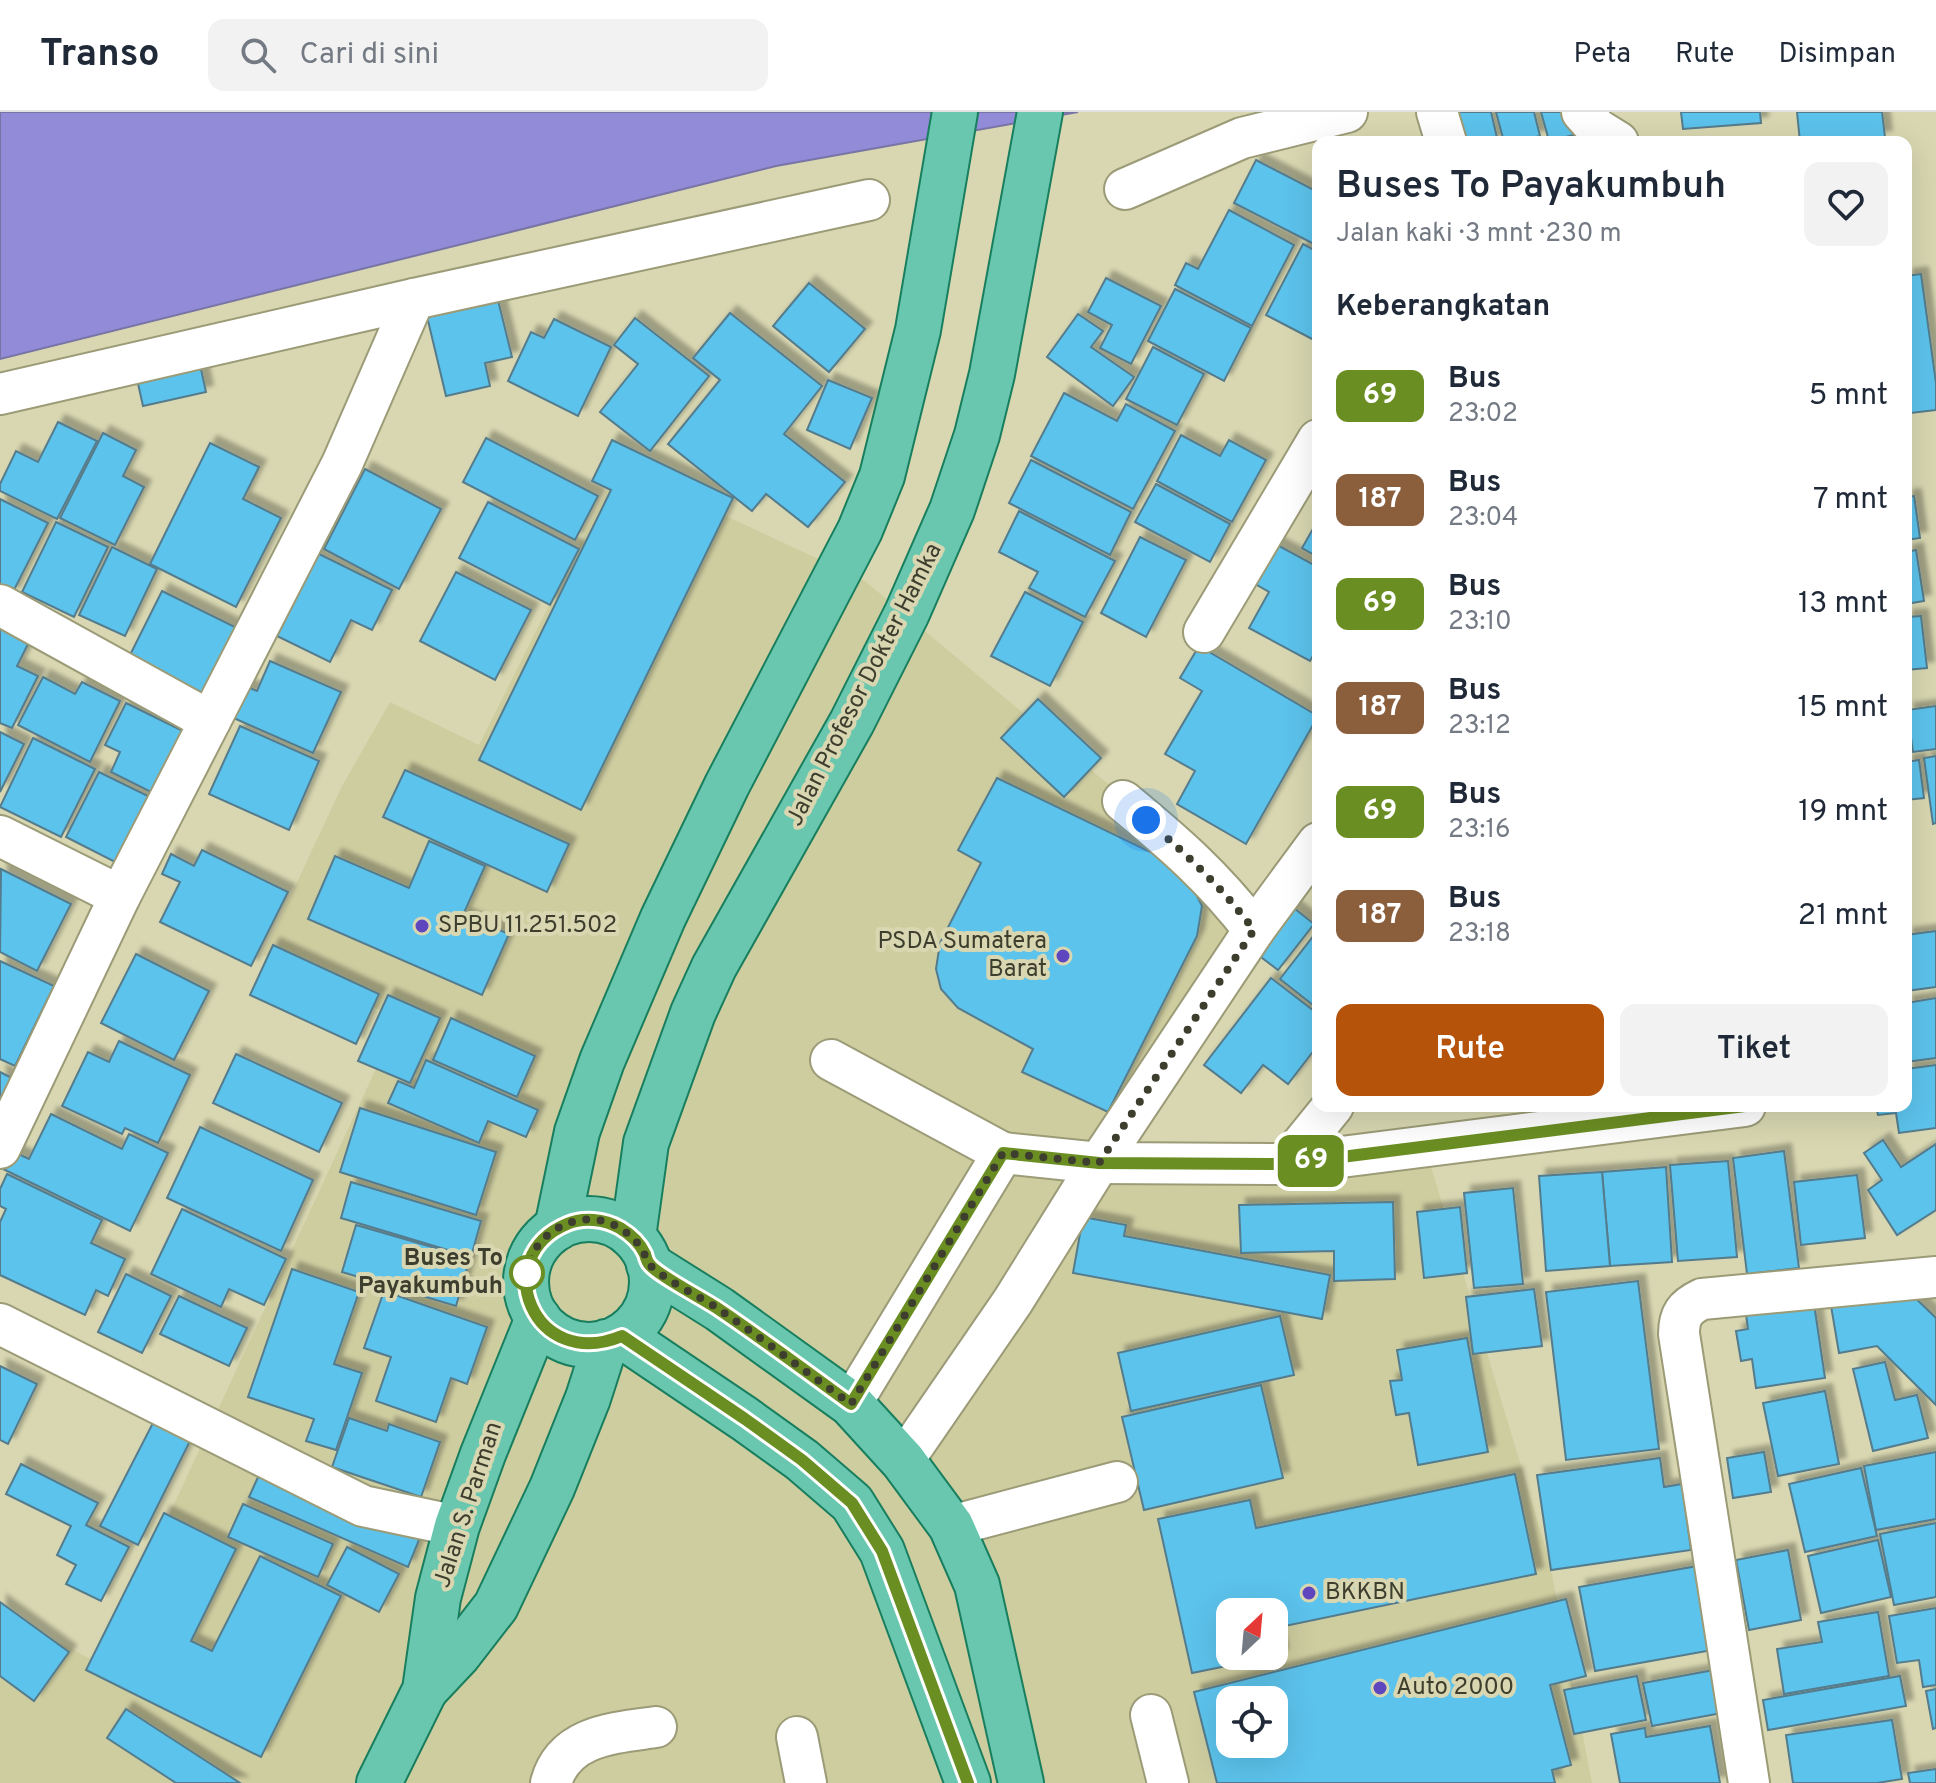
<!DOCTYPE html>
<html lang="id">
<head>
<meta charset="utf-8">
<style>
  :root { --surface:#fff; --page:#f2f2f3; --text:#1f2937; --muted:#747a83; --line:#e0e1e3; --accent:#b45309 }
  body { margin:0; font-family:Overpass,sans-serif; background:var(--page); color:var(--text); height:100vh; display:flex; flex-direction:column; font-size:30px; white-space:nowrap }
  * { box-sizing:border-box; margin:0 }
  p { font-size:26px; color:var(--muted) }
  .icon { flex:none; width:44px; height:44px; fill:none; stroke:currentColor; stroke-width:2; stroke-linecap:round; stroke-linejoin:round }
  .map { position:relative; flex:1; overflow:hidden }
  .drawer { position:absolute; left:1312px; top:24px; width:600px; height:976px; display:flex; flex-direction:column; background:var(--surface); border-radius:16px; box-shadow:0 8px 32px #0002 }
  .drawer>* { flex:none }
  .badge { padding:0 16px; border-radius:12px; font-size:28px; line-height:52px }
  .needle { width:52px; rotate:26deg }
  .fabs { position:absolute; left:1216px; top:1486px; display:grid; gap:16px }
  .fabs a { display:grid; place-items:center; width:72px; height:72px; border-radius:16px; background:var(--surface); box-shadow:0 8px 32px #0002; font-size:40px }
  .you { position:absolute; width:40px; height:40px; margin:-20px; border:6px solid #fff; border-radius:50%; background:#1a73e8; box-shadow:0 0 0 12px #1a73e833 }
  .map>.badge { position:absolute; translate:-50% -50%; box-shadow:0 0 0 4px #fff }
  h2 { padding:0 24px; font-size:30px; line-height:72px }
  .round { display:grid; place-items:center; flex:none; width:84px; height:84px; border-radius:16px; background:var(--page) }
  .summary { display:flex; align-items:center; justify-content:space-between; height:136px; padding:0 24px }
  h1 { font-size:38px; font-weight:600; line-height:60px }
  .action { display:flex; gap:16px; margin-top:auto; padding:16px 24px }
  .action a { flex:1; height:92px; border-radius:16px; background:var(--accent); color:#fff; font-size:32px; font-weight:600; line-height:92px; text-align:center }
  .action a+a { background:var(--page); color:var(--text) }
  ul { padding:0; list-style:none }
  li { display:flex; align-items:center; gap:24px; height:104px; padding:0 24px }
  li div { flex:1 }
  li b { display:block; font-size:30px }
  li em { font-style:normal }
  li .badge { min-width:88px; font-weight:700; text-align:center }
  header { display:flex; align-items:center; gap:48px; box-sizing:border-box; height:112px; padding:0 40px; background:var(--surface); border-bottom:2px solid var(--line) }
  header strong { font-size:38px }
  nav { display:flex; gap:44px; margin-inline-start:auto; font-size:28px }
  .search { width:560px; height:72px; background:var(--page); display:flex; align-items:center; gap:20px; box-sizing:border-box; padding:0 28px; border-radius:16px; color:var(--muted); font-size:30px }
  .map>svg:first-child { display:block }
</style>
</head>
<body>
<header>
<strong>Transo</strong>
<div class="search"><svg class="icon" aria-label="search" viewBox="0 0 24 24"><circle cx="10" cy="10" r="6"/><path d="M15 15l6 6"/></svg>Cari di sini</div>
<nav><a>Peta</a><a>Rute</a><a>Disimpan</a></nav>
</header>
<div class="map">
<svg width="1936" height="1671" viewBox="0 0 1936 1671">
  <defs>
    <filter id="shadow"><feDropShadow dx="7" dy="-7" stdDeviation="2" flood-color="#0004"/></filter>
  </defs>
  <rect width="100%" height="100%" fill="#d8d7b1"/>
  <path fill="#cecda0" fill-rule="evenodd" d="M 619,354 L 865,469 L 1264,802 L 1091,1065 L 1429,1048 L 1549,1447 L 1592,1671 L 0,1671 L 0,1499 L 100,1552 L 399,907 L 263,843 L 342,674 L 390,590 L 479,633 ZM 1230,1500 L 1274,1500 L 1274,1544 L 1230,1544 ZM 1230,1588 L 1274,1588 L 1274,1632 L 1230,1632 Z"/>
  <polygon fill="#918bd8" stroke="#7874a5" stroke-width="2" points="0,0 1078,0 776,54 0,247"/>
  <g fill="#5bc3ec" stroke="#547b8c" stroke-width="2" fill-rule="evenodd" filter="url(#shadow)">
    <polygon points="1457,0 1491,0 1498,30 1457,30"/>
    <polygon points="1496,0 1534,0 1540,24 1517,30 1504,30"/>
    <polygon points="1541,0 1568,0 1574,23 1549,29"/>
    <polygon points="1681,0 1760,0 1761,11 1683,17"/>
    <polygon points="1797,0 1882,0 1885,25 1841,30 1800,30"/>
    <polygon points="1256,48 1318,80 1318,134 1234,91"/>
    <polygon points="1229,98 1294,133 1252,214 1175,173 1186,151 1198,157"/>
    <polygon points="1303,132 1318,140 1318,230 1266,203"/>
    <polygon points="1921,162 1936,271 1936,298 1911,301 1906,267 1906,164"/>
    <polygon points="1106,166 1161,194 1131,252 1100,236 1112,213 1088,200"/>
    <polygon points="809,171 865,217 829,260 773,214"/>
    <polygon points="1175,177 1251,216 1224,269 1148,229"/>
    <polygon points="496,180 512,245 485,251 490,274 446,284 425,196"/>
    <polygon points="730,201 822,274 784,322 845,370 808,415 766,382 752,399 668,332 720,268 693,246"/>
    <polygon points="1078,202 1103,219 1091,235 1134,265 1113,294 1047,245"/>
    <polygon points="635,206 709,264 650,339 600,300 638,252 614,233"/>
    <polygon points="554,207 611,235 578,304 508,269 531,220 544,226"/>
    <polygon points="1153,235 1204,262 1177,313 1126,287"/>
    <polygon points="197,239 206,280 143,294 137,267"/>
    <polygon points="828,268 872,286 850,337 807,318"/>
    <polygon points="1064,281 1117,309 1126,292 1175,319 1133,397 1031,344"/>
    <polygon points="58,310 97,329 57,407 0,379 0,372 16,339 38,350"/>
    <polygon points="103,321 136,338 123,364 144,375 115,433 60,406"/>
    <polygon points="1181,323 1220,344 1229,328 1266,348 1232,410 1157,369"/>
    <polygon points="486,326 598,384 575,428 463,370"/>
    <polygon points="612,328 733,386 581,698 479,648 611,378 592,369"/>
    <polygon points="210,331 259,355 243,387 281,406 236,495 150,452"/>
    <polygon points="1031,348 1131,400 1110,443 1009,391"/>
    <polygon points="365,357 441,397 399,477 324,437"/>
    <polygon points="1156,372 1230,412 1210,450 1135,410"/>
    <polygon points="1914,384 1920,426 1906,428 1906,385"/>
    <polygon points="0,387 48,411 12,482 0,476"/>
    <polygon points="488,390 579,437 550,493 459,446"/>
    <polygon points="1019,399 1115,449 1085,505 1029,476 1038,460 999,440"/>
    <polygon points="1318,408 1318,445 1302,436"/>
    <polygon points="56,410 108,435 74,505 22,480"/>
    <polygon points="1140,425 1186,448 1146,525 1101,501"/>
    <polygon points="1270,429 1318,455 1318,535 1310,549 1249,516 1269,480 1248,468"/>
    <polygon points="112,435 157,457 125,524 79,503"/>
    <polygon points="305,435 392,478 372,518 351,508 330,550 277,524 305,468 291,462"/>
    <polygon points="1916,438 1924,489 1906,492 1906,440"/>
    <polygon points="456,460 531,498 495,568 420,529"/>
    <polygon points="162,479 247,521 212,593 126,551"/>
    <polygon points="1025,480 1083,510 1050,574 991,544"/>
    <polygon points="1921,504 1927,556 1906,558 1906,505"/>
    <polygon points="0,513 30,528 17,554 38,564 12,616 0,611"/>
    <polygon points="1199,534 1318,604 1246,732 1177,692 1195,659 1165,642 1202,579 1180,566"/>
    <polygon points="270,549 341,580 313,641 229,604 243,573 257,579"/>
    <polygon points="43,565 75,582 82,570 120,589 90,650 18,613"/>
    <polygon points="1038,587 1101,646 1064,685 1001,626"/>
    <polygon points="126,591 185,620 155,682 111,660 120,640 105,633"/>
    <polygon points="1936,594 1936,637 1913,640 1907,598"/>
    <polygon points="240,614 319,649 289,718 209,682"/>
    <polygon points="0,620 24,632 0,680"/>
    <polygon points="33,626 95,657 61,725 0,695"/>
    <polygon points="1936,644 1936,711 1933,712 1924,646"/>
    <polygon points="1919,648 1924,686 1906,688 1906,650"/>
    <polygon points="405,658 569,732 547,780 383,705"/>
    <polygon points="99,660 152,686 119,752 66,725"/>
    <polygon points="997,666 1167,748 1192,774 1202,794 1197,824 1108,1000 1022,960 1033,937 958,896 941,877 936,857 940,831 981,751 958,738"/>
    <polygon points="429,729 485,754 463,803 509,822 482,883 308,807 335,744 409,776"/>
    <polygon points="202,738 288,780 251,854 160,810 180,770 162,762 171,742 194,754"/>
    <polygon points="1,757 71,792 37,859 0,840"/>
    <polygon points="1285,789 1314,812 1278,858 1249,836"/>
    <polygon points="1318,818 1318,897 1280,867"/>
    <polygon points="1936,819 1936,875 1906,879 1906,823"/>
    <polygon points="273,833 379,882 356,932 250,883"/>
    <polygon points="136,842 209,879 174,948 101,911"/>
    <polygon points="0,849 54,874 15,954 0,947"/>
    <polygon points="1271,866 1318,902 1318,933 1288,972 1263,953 1241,981 1204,953"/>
    <polygon points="388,883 440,906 410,971 358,949"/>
    <polygon points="1936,886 1936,946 1906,950 1906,891"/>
    <polygon points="451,906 535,944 517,985 433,948"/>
    <polygon points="119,929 190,963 158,1031 125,1016 122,1022 62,994 88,940 109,950"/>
    <polygon points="236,942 342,991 319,1040 213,991"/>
    <polygon points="426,948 538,998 526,1025 488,1009 479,1031 388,991 398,969 414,976"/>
    <polygon points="1936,953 1936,1016 1899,1021 1896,1001 1878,1003 1876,994 1906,994 1906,957"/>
    <polygon points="0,960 14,967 0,997"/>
    <polygon points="360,996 496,1040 476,1103 340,1060"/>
    <polygon points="51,1002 122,1037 129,1022 168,1041 130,1119 3,1057 12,1039 29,1047"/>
    <polygon points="200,1015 313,1068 281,1139 167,1086"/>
    <polygon points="1883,1028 1901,1055 1936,1032 1936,1098 1897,1123 1868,1078 1882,1068 1864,1041"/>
    <polygon points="1784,1039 1799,1156 1747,1162 1733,1046"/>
    <polygon points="1728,1049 1737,1145 1678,1149 1670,1053"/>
    <polygon points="1666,1055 1672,1150 1610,1154 1602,1060"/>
    <polygon points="1602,1060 1610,1154 1546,1159 1539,1064"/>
    <polygon points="7,1062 102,1108 91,1131 125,1147 108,1184 96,1178 85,1203 0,1163 0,1110 6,1097 0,1094 0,1077"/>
    <polygon points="1857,1063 1865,1126 1801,1133 1794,1070"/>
    <polygon points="351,1070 481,1109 471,1145 341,1106"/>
    <polygon points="1513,1076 1523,1172 1474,1176 1464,1081"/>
    <polygon points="1393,1090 1395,1167 1334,1169 1334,1139 1241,1141 1239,1093"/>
    <polygon points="1460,1095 1467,1161 1424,1166 1417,1100"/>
    <polygon points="182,1097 286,1147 264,1193 229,1177 221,1195 151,1162"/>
    <polygon points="1083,1105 1126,1113 1124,1124 1330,1163 1322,1207 1073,1161"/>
    <polygon points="356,1113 470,1146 456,1194 342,1160"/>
    <polygon points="292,1157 359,1180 334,1252 362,1261 336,1338 306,1329 314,1307 248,1285"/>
    <polygon points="126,1162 171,1184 142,1241 98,1220"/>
    <polygon points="1638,1169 1659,1337 1566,1348 1546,1180"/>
    <polygon points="1534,1177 1542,1234 1473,1242 1466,1185"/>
    <polygon points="1907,1178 1936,1206 1936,1293 1877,1234 1839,1241 1829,1182"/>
    <polygon points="384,1179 487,1215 467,1272 451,1266 436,1310 376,1289 391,1245 364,1236"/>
    <polygon points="179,1184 247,1216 229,1254 160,1222"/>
    <polygon points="1813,1185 1825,1266 1756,1276 1752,1247 1741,1249 1736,1219 1748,1217 1745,1195"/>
    <polygon points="1280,1204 1294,1263 1131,1299 1118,1241"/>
    <polygon points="1467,1226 1488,1340 1418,1353 1409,1301 1396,1303 1390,1269 1402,1268 1397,1238"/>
    <polygon points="1885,1250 1895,1288 1917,1283 1928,1326 1873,1339 1853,1257"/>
    <polygon points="0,1254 37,1272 8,1332 0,1328"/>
    <polygon points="1261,1273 1283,1366 1144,1398 1122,1305"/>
    <polygon points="1825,1279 1839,1352 1778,1364 1763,1291"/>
    <polygon points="349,1306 387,1319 389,1312 440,1330 421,1385 332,1355"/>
    <polygon points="155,1307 192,1325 138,1433 100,1414"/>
    <polygon points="1764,1340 1771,1380 1733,1386 1727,1346"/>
    <polygon points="1936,1340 1936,1407 1876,1418 1864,1354"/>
    <polygon points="1660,1346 1664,1375 1682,1372 1691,1438 1551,1458 1537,1363"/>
    <polygon points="21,1352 98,1391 86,1413 129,1435 101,1489 66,1472 76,1453 57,1443 71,1414 6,1382"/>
    <polygon points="263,1354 421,1423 408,1455 249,1385"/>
    <polygon points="1861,1356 1877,1424 1805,1440 1789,1372"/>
    <path d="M 1515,1362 L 1536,1462 L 1275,1516 L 1281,1543 L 1192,1561 L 1158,1407 L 1250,1388 L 1256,1416 ZM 1230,1500 L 1274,1500 L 1274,1544 L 1230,1544 Z"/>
    <polygon points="243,1392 333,1432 318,1465 228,1425"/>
    <polygon points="164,1401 236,1437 191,1529 212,1539 260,1444 341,1484 261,1645 86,1558"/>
    <polygon points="1936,1411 1936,1485 1894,1493 1880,1422"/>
    <polygon points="1878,1428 1891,1485 1821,1501 1808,1444"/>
    <polygon points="347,1435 399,1462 379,1500 327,1473"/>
    <polygon points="1788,1438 1801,1508 1749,1518 1736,1448"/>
    <polygon points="1703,1453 1718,1537 1595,1559 1579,1475"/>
    <path d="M 1566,1487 L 1586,1564 L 1550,1573 L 1571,1653 L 1552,1658 L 1555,1671 L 1217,1671 L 1194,1580 ZM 1230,1588 L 1274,1588 L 1274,1632 L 1230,1632 Z"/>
    <polygon points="0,1490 69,1540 34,1589 0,1564"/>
    <polygon points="1936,1496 1936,1573 1923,1575 1919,1548 1897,1551 1889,1504"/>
    <polygon points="1878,1500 1889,1564 1784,1582 1777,1537 1822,1530 1818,1510"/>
    <polygon points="1714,1558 1722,1601 1652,1614 1643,1571"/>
    <polygon points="1637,1564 1646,1608 1574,1622 1564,1578"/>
    <polygon points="1900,1564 1906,1594 1768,1618 1763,1588"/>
    <polygon points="1936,1577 1936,1616 1933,1617 1926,1579"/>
    <polygon points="126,1597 240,1671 176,1671 107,1626"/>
    <polygon points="1892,1608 1902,1667 1877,1671 1793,1671 1786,1623"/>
    <polygon points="1710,1614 1720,1671 1620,1671 1611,1622 1645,1616 1646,1625"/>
    <polygon points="1936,1657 1936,1671 1910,1671 1908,1661"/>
  </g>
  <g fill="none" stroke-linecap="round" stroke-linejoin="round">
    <g stroke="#9c9b77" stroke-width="44">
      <g id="minor">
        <polyline points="1437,0 1446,30"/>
        <polyline points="1582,0 1597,17 1618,30"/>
        <polyline points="1125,77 1242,26 1347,0"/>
        <polyline points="0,282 414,187 869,88"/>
        <polyline points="0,493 210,609 120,784 0,1036"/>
        <polyline points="1204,520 1318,328"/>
        <polyline points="210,609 342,352 414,187"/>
        <path d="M 1123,689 C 1175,732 1213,765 1254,818"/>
        <polyline points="0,724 120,784"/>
        <polyline points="831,948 1003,1041 851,1292"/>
        <polyline points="1003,1041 1099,1051 1286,1052 1745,994"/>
        <polyline points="1286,1052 1333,994"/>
        <polyline points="0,1212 363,1394 457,1414"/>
        <polyline points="903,1349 1013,1189 1099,1051 1254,818 1318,731"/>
        <polyline points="951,1414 1117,1370"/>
        <polyline points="1151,1603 1168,1671"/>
        <polyline points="797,1625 806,1671"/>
        <path d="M 551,1671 C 564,1623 614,1621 656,1615"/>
        <path d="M 1749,1671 L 1679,1222 C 1679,1203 1685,1195 1702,1187 L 1936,1165"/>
      </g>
    </g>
    <g stroke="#187e5e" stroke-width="48">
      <g id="major">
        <circle cx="589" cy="1170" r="63"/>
        <polyline points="557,1116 577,1020 602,949 663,806 727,673 860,418 882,364 918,218 955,0"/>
        <polyline points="633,1125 646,1031 693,901 714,855 852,610 907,501 952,398 977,323 992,262 1040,0"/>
        <polyline points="649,1153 719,1197 851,1292 903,1349 951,1414 977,1473 1021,1671"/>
        <polyline points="622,1224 745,1307 802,1348 852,1391 882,1439 968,1671"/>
        <polyline points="425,1578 458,1543 496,1494 552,1376 588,1286 606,1230"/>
        <polyline points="379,1671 425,1578 438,1486 457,1414 483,1342 538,1206"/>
      </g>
    </g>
    <use href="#minor" stroke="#fff" stroke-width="40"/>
    <use href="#major" stroke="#68c7ae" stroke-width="44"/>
  </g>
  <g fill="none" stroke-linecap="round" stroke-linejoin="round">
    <g stroke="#fff" stroke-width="18">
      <path id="line" d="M 968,1671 L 882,1439 L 852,1391 L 802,1348 L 745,1307 L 622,1224 C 533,1261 488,1145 567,1112 C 583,1105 604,1107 620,1116 C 630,1122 640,1131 645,1142 C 646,1146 647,1150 650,1153 C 659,1164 702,1186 717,1196 C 763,1227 807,1260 851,1292 L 1003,1041 L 1099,1051 L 1286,1052 L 1745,994"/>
    </g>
    <use href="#line" stroke="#6b8e23" stroke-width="12"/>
    <path stroke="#3e3e2f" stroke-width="8" stroke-dasharray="0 14.4" d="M 527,1161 C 531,1125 569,1101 603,1109 C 619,1113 633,1124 642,1137 C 645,1142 646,1149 650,1153 C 660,1165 702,1186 717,1196 C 763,1227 807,1261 851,1292 L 1003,1041 L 1099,1051 L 1254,818 C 1222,776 1187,742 1146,708"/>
  </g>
  <g fill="#5e46be" stroke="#d8d7b1" stroke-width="3">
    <circle cx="422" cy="814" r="8"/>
    <circle cx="1063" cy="844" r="8"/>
    <circle cx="1309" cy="1481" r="8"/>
    <circle cx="1380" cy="1576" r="8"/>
  </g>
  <circle fill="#fff" stroke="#6b8e23" stroke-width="4" cx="527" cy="1161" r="16"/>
  <g text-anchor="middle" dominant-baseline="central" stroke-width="8" stroke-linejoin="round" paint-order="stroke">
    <g font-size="24" fill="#3e3e2f" stroke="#d8d7b1">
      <text transform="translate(865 573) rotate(-63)">Jalan Profesor Dokter Hamka</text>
      <text transform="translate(469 1393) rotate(-72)">Jalan S. Parman</text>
    </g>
    <g font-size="24" fill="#3e3e2f" stroke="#d8d7b1" text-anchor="start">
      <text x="438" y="814">SPBU 11.251.502</text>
      <text x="1047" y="830" text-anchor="end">PSDA Sumatera<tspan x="1047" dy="28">Barat</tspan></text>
      <text x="1325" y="1481">BKKBN</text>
      <text x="1396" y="1576">Auto 2000</text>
    </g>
    <g font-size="24" font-weight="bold" fill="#3e3e2f" stroke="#d8d7b1" text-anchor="end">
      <text x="503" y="1147">Buses To<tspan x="503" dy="28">Payakumbuh</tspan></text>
    </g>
  </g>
</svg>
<div class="fabs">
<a><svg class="needle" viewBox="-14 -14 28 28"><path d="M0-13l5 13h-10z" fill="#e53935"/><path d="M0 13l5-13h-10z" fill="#747a83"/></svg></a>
<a><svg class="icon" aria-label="locate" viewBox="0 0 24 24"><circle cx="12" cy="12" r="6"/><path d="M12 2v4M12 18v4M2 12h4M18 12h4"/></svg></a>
</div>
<div class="you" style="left:1146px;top:708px"></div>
<b class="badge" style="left:1311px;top:1049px;background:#6b8e23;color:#fff">69</b>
<section class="drawer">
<div class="summary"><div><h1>Buses To Payakumbuh</h1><p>Jalan kaki · 3 mnt · 230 m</p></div><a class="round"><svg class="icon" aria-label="heart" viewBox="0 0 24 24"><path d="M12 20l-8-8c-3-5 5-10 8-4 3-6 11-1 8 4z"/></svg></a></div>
<h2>Keberangkatan</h2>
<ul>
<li><span class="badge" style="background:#6b8e23;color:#fff">69</span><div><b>Bus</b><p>23:02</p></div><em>5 mnt</em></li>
<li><span class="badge" style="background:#8b5e3c;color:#fff">187</span><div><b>Bus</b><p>23:04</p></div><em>7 mnt</em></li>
<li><span class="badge" style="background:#6b8e23;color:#fff">69</span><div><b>Bus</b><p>23:10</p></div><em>13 mnt</em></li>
<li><span class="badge" style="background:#8b5e3c;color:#fff">187</span><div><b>Bus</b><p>23:12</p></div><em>15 mnt</em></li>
<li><span class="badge" style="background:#6b8e23;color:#fff">69</span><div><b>Bus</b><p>23:16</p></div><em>19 mnt</em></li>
<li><span class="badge" style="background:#8b5e3c;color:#fff">187</span><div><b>Bus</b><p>23:18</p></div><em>21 mnt</em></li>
</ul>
<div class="action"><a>Rute</a><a>Tiket</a></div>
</section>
</div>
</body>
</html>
